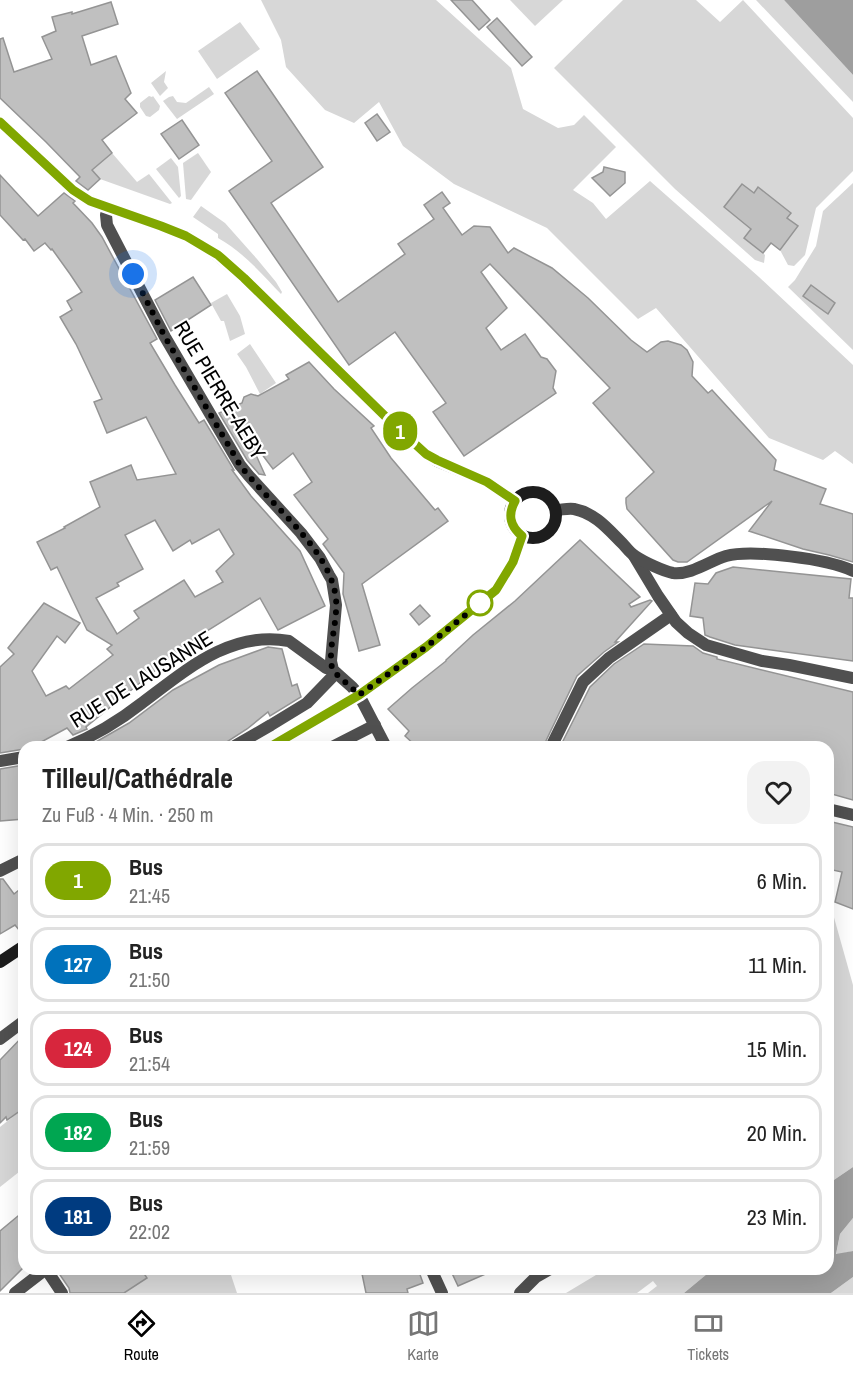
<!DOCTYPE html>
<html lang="de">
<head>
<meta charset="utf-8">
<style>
  :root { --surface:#fff; --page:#f2f2f2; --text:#222; --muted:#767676; --line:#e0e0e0; --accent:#000 }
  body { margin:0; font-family:"Archivo Narrow",sans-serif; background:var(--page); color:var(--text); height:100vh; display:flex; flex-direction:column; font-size:22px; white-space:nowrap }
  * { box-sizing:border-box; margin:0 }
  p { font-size:20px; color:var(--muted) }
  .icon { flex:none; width:33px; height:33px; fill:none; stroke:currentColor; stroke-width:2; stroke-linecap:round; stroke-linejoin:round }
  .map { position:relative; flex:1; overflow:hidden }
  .side { position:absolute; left:18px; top:741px; width:816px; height:534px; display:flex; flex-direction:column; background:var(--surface); border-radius:18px; box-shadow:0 6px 24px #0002 }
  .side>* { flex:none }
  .badge { padding:0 12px; border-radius:20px; font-size:21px; line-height:39px }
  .you { position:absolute; width:30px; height:30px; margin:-15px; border:4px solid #fff; border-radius:50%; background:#1a73e8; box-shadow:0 0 0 9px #1a73e833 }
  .map>.badge { position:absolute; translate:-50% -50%; box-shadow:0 0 0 3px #fff }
  .round { display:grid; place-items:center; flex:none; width:63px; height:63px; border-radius:18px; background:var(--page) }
  .head { display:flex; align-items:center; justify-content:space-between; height:102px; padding:0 24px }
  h1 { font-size:28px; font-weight:700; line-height:45px }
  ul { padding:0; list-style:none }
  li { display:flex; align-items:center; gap:18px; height:75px; margin:0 12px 9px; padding:0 12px; border:3px solid var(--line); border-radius:18px }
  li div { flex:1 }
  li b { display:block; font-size:22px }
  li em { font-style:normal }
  li .badge { min-width:66px; font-weight:700; text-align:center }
  .dock { display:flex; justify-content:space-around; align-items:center; height:84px; border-top:2px solid var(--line); background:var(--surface); font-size:16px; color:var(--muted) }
  .dock a { display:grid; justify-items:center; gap:3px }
  .dock .selected { color:var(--accent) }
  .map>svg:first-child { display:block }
</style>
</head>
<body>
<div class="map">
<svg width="853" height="1293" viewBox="0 0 853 1293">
  <rect width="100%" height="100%" fill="#fff"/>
  <g fill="#d7d7d7">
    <polygon points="261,0 436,0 511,68 523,109 558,128 574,125 584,115 616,147 573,190 593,203 606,219 650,181 759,277 853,365 853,464 835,451 823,460 769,438 656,308 638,319 547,228 454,184 403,146 379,102 354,123 325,110 286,67 281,40"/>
    <polygon points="510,0 563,0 535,26"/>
    <polygon points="623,0 696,0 720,22 743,0 853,118 853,171 816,208 805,255 794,266 788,265 780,250 769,239 763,253 765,255 764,263 755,260 675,189 554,68"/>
    <polygon points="756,0 784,0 853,75 853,102"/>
    <polygon points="240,22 260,49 217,79 198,51"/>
    <polygon points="166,71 164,82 168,88 160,96 151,83"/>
    <polygon points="209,87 214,94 177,119 163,101 169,97 173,96 177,102 186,103"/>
    <polygon points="149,96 152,97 153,96 160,106 159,110 150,117 146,116 140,107 140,103"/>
    <polygon points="112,153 137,182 149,174 172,203 170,204 100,179 92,170"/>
    <polygon points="198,153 211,172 191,200 186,199 183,163"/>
    <polygon points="171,158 178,167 181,196 179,198 156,169"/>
    <polygon points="853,183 853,350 788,287 795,280 816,246 823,211"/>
    <path d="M 201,206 L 225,223 L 257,259 L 276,282 L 282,292 L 281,294 C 262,274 242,251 218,238 L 218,234 L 193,217 Z"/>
    <polygon points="227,294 240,316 245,334 230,341 224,321 221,321 211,303"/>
    <polygon points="250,344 276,383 260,394 246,367 237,354"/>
    <polygon points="828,912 833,914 853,985 853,1167 828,1184"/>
    <polygon points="24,1108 24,1168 0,1187 0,1127"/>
    <polygon points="853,1218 853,1251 836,1255 840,1234"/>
    <polygon points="141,1269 229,1269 237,1293 124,1293 147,1278"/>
    <polygon points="606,1269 713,1269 684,1293 648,1293 657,1286 653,1281 637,1293 566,1293"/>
    <polygon points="853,1277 853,1293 831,1293"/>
  </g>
  <g fill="#9e9e9e">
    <polygon points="784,0 853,0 853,75"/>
    <polygon points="853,1167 853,1218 840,1234 836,1254 853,1251 853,1277 831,1293 684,1293 713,1269 828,1269 828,1184"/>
  </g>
  <g fill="#c0c0c0" stroke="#949494" stroke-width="1.5" fill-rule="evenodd">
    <polygon points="451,0 472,0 490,20 479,30"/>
    <polygon points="111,2 118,24 82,36 91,65 116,56 131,93 125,99 137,113 102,140 112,153 92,170 100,179 88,190 76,181 80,177 46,142 0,98 0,39 3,38 14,72 52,59 42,37 56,31 52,17 72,12 72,14"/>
    <polygon points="497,18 532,57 522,66 487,27"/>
    <polygon points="257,71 323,167 271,203 338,302 405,254 398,244 434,219 424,205 442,192 450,203 443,208 462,235 474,226 490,227 508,253 514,248 552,268 588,298 631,340 647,352 661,342 668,341 681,345 687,350 693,362 692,376 708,393 712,390 776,460 774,470 826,489 820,504 853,514 853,562 829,555 803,549 749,531 772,501 687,562 678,562 673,560 627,509 626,503 626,498 654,472 593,403 610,388 490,264 481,272 507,308 486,328 501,350 525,334 541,357 547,359 556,371 553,388 556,393 464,456 433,412 446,403 395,332 349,365 229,191 272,161 225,93"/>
    <polygon points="377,114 390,132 377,141 365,123"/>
    <polygon points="182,120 199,145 179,159 161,134"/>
    <polygon points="604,167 625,172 625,183 610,196 592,178 603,172"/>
    <path d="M 0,175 L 38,216 L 64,193 L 75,201 L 73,203 L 92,223 L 102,237 L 157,339 L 150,343 L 175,385 L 199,423 L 204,420 L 234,470 L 232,470 L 251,496 L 300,551 L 325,606 L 278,630 L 260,598 L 194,639 L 86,727 L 87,729 L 73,735 L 67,728 L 32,747 L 24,747 L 24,749 L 0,753 L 0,667 L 14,654 L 8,648 L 44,603 L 80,623 L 65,643 L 57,636 L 32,671 L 46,696 L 66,686 L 69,689 L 113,655 L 107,649 L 112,645 L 87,630 L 57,567 L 51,570 L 37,542 L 65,528 L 64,527 L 100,507 L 90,482 L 131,465 L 137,480 L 176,474 L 146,417 L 107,433 L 94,402 L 102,399 L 76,344 L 60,317 L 72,310 L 67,301 L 82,292 L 70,274 L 52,249 L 51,250 L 45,243 L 34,251 L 25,239 L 23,240 L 0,215 ZM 155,520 L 173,551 L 190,540 L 192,544 L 219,529 L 234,554 L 216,571 L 223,582 L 195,597 L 184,580 L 134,611 L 139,618 L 117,634 L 96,598 L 119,586 L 117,583 L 143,569 L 125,535 Z"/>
    <polygon points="742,184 754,193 758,187 791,213 787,218 798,226 780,250 771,243 763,253 744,238 751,229 724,207"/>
    <polygon points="193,277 211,305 171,331 155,300"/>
    <polygon points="811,285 835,303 828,314 803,296"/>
    <polygon points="309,362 334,389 374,426 371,428 391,458 435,510 438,508 448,521 362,584 380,645 359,651 343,594 344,573 323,544 328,539 294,495 312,482 293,453 273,469 261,453 256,455 265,475 259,474 247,460 219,413 242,403 244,397 251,394 258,396 289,379 286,375"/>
    <polygon points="580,540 640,597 629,604 631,607 650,600 652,601 615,642 618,642 604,652 577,676 543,747 417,747 405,736 409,731 388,709 412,688 446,661 446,660 473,635 515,601"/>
    <polygon points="733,567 851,579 849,598 853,598 853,661 735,645 710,637 705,635 703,618 690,616 695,583 708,584 716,573"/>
    <polygon points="420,605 430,616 419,625 410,614"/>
    <polygon points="644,644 693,646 703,653 717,657 717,659 853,692 853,800 828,793 828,747 560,747 590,687 614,664"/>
    <polygon points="268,647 282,649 292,686 297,684 301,697 270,716 268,712 247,729 219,747 87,747 129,723 173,690 219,665"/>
    <polygon points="24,765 24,819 0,821 0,769"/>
    <polygon points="828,821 853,827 853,909 835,902 842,872 828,869"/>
    <polygon points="0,879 3,879 14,894 24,886 24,936 15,925 0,934"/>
    <polygon points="24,1035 24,1108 7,1120 6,1117 0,1123 0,1060"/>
    <polygon points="24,1211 24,1267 0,1291 0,1231"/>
    <polygon points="60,1269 141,1269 147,1278 124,1293 70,1293 69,1288 58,1272"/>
    <polygon points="361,1269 418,1269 423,1283 407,1289 408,1293 366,1293"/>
    <polygon points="450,1269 497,1269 458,1286"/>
  </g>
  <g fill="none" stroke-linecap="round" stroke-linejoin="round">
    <g stroke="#505050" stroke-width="12">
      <polyline points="634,556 658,596 676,622 688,633 706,645 762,661 789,665 853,678"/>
      <path d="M 67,747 C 94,736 119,721 142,703 C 185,671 230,630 289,641 L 326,668 L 333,670"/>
      <polyline points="551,747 583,682 609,658 671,615"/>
      <polyline points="0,761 24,757"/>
    </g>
    <g stroke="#505050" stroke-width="12">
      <polyline points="108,208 106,215 107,225 165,337 240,465 249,476 301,533 320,558 329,575 332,580 336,605 331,661 333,670 352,687 359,695 386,747"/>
      <path d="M 556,510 C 561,510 568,508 574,509 C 595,513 608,529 622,543 C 626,547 630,553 635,556 C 644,562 663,571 673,573 C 692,575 709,561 726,556 C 752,549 829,559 853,571"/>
      <polyline points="233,747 271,725 307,703 336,673"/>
      <polyline points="332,747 375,725"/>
      <polyline points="828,809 853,815"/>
      <polyline points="0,871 24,859"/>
      <polyline points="0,1039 24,1021"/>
      <polyline points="46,1269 62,1293"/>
      <polyline points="431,1269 442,1293"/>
      <polyline points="15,1293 46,1269"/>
      <polyline points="520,1293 536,1277 550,1269"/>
    </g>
    <g stroke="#1d1d1d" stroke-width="12">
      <polyline points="0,122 73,190 90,201 161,226 187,236 217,255 244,278 390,421 426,454 437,461 487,482 515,501"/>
      <circle cx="533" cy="515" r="23"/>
      <polyline points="270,747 359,695 426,647 496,590 513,562 522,535"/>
      <polyline points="0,962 24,946"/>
    </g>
  </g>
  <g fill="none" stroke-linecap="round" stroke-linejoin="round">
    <g stroke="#fff" stroke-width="14">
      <path id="line" d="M 0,122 L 73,190 L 90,201 L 161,226 L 186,236 L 218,255 L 244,278 L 390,421 L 426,454 L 437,460 L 487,482 L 515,501 C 508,514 509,525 522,536 L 513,562 L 496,590 L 426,647 L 359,695 L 270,747"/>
    </g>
    <use href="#line" stroke="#81a700" stroke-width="9"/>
    <path stroke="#000" stroke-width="6" stroke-dasharray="0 10.8" d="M 133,274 L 165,337 L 240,465 C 267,501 315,537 331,579 C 335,588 337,601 336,610 C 336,625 327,658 333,670 C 336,675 353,688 359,695 L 426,647 L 480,603"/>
  </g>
  <circle fill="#fff" stroke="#81a700" stroke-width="3" cx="480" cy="603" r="12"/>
  <g text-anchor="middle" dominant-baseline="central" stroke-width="4.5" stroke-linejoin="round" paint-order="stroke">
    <g font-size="21" fill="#000" stroke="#fff">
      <text transform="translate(220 390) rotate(59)">RUE PIERRE-AEBY</text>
      <text transform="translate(141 679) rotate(-32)">RUE DE LAUSANNE</text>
    </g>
  </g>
</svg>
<div class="you" style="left:133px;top:274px"></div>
<b class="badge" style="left:400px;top:431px;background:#81a700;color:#fff">1</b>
<section class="side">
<div class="head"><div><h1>Tilleul/Cathédrale</h1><p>Zu Fuß · 4 Min. · 250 m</p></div><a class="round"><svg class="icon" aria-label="heart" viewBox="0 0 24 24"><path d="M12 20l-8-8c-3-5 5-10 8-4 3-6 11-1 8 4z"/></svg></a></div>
<ul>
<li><span class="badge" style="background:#81a700;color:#fff">1</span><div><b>Bus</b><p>21:45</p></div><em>6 Min.</em></li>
<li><span class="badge" style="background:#0072bc;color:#fff">127</span><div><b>Bus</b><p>21:50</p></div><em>11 Min.</em></li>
<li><span class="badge" style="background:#d7263d;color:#fff">124</span><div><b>Bus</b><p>21:54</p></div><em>15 Min.</em></li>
<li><span class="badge" style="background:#00a651;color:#fff">182</span><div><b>Bus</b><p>21:59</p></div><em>20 Min.</em></li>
<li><span class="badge" style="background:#003b80;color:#fff">181</span><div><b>Bus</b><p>22:02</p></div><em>23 Min.</em></li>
</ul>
</section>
</div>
<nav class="dock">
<a class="selected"><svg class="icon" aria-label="directions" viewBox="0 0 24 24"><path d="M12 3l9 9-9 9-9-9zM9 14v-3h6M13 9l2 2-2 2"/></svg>Route</a>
<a><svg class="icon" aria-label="map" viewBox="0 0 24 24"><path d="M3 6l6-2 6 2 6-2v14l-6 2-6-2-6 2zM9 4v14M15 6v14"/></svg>Karte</a>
<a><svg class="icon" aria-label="tickets" viewBox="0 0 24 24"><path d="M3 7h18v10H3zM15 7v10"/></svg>Tickets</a>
</nav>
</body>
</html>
